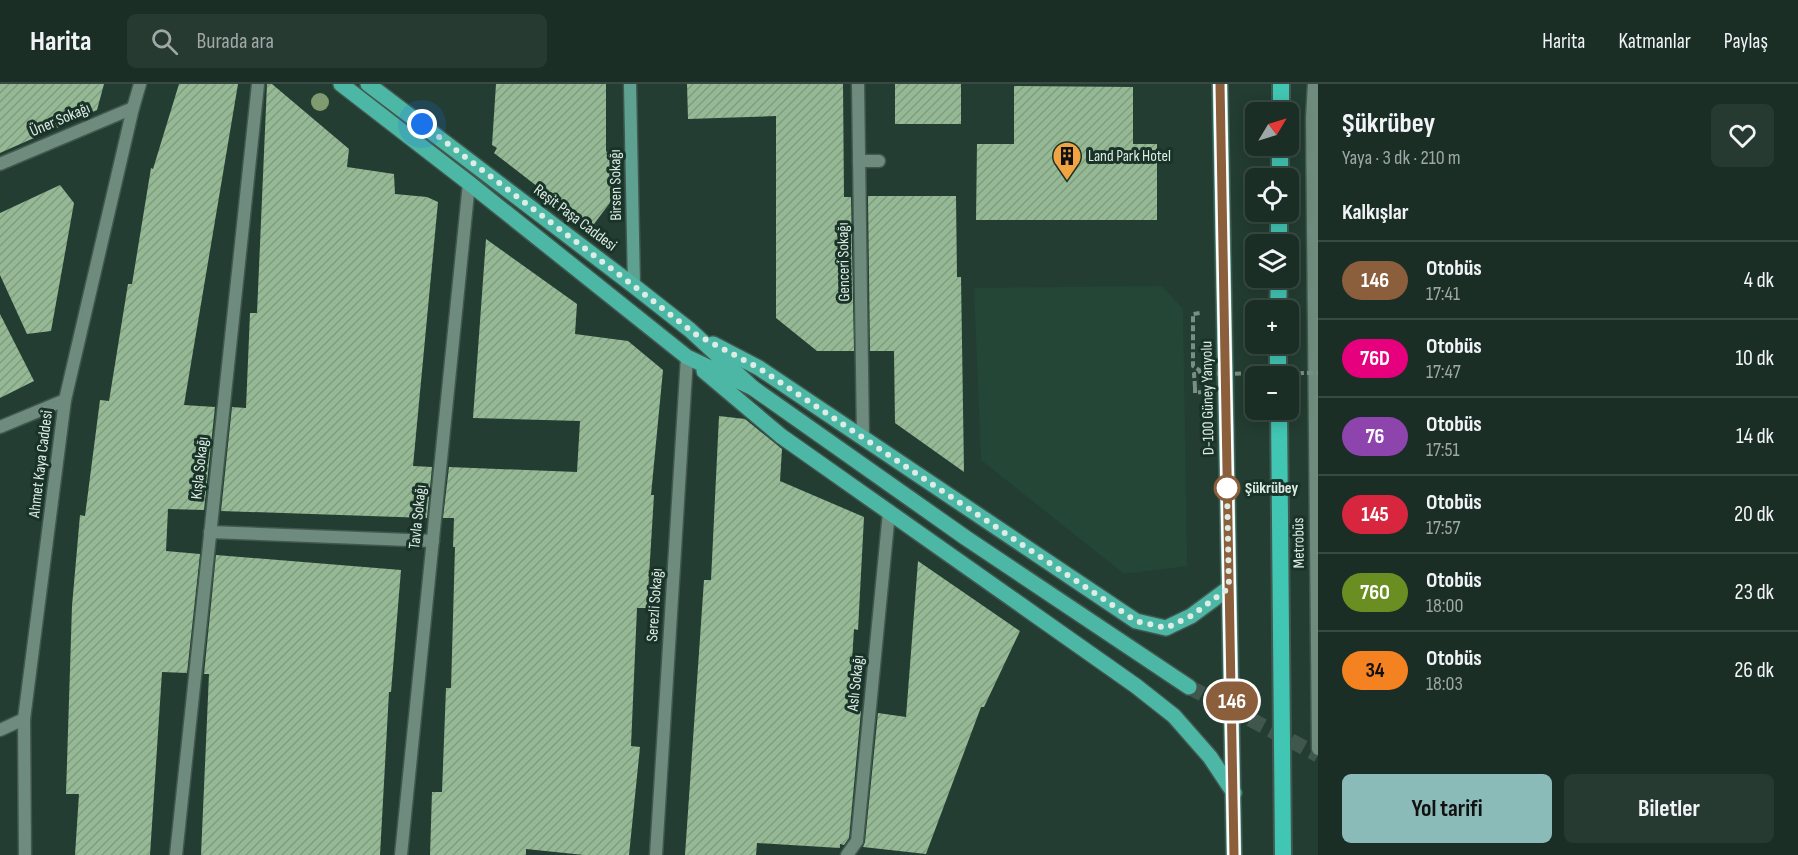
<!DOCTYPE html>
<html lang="tr">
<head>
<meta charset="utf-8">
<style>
  :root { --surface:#1a2e26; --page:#273a32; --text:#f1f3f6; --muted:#9fa8a7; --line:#384a43; --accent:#8bbbb9 }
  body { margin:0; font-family:"Sofia Sans Condensed",sans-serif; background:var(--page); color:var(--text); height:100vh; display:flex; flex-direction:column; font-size:22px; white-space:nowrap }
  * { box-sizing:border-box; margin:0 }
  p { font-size:20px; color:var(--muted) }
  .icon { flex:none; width:33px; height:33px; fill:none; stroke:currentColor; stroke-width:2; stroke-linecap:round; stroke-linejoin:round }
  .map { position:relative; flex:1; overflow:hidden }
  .side { display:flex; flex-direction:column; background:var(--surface); width:480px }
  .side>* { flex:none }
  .badge { padding:0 12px; border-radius:20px; font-size:21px; line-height:39px }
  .needle { width:39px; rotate:52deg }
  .fabs { position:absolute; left:1245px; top:18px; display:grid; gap:12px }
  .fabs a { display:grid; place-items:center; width:54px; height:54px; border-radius:9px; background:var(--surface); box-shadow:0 3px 15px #0003,0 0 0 2px var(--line); font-size:30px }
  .you { position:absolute; width:30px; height:30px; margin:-15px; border:4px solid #fff; border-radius:50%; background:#1a73e8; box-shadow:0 0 0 9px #1a73e833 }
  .map>.badge { position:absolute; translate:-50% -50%; box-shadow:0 0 0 3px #fff }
  h2 { padding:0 24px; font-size:22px; line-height:54px }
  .round { display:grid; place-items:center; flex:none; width:63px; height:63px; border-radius:9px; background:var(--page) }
  .overview { display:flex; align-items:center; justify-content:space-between; height:102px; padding:0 24px }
  h1 { font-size:28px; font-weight:700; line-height:45px }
  .action { display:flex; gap:12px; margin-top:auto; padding:12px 24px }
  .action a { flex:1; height:69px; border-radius:9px; background:var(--accent); color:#111; font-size:24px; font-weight:700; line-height:69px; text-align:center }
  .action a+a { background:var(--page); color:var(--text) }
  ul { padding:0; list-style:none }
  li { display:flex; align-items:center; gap:18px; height:78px; padding:0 24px; border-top:2px solid var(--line) }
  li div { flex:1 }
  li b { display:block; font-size:22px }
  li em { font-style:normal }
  li .badge { min-width:66px; font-weight:700; text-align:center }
  header { display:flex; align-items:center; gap:36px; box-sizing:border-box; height:84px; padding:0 30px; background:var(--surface); border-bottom:2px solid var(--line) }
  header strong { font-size:28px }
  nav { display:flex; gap:33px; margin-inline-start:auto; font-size:21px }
  .search { width:420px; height:54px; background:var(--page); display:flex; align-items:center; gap:15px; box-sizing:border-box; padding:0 21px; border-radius:9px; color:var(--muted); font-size:22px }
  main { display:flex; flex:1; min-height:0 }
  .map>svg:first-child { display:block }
</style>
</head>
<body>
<header>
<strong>Harita</strong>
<div class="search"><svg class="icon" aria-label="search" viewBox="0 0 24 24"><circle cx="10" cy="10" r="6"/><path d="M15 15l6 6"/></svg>Burada ara</div>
<nav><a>Harita</a><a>Katmanlar</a><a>Paylaş</a></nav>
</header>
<main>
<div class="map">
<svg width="1318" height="771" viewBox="0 0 1318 771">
  <defs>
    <pattern id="building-hatch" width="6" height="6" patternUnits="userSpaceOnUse" patternTransform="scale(1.5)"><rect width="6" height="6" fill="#94b994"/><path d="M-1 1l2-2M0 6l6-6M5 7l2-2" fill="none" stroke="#809c80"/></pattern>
  </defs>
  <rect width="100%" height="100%" fill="#233d32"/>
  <polygon fill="#234637" points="1162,202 1183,225 1187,482 1124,490 981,376 974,204"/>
  <g fill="url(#building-hatch)">
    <polygon points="0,0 104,0 97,26 0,69"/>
    <polygon points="179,0 238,0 184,321 215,323 204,426 168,425 166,467 200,470 187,589 162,588 150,771 75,771 79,710 66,710 72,522 80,431 85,432 100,316 109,317 128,200 132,200 151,84 153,85"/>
    <polygon points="267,0 272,0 349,65 347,83 394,90 395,110 427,113 438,118 413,382 432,383 427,434 221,427 232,323 246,324 250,229 257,229"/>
    <polygon points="496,0 606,0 606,67 614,74 612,116 591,144 494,69 497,64 492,61"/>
    <polygon points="687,0 843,0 844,113 851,113 854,267 817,267 776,234 776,32 688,35"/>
    <rect x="895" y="0" width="66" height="40"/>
    <polygon points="1014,2 1133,3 1133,60 1157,60 1157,136 976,136 977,60 1014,60"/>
    <polygon points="60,101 74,119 51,247 27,250 0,191 0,129"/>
    <polygon points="868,112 956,112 957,193 961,193 964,388 895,339 894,267 870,267"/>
    <polygon points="486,155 577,220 575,250 628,257 663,286 651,411 654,411 647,524 637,524 631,662 640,663 629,771 584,771 526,765 526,771 430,771 432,708 442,708 446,604 451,604 455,463 453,463 454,434 443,434 449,383 577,388 580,337 473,334"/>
    <polygon points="0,230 34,297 0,314"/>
    <polygon points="719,332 745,335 782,365 780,397 864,433 858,546 854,545 849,625 861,627 849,754 844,761 840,760 840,764 757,759 756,771 685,771 704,496 711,496"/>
    <polygon points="216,471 401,486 391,608 389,608 380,771 201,771 209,590 204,590"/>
    <polygon points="918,477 1020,547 984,623 981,623 926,770 863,763 865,758 878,629 906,633"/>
  </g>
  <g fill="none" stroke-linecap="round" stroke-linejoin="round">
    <polyline stroke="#3f574d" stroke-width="15" stroke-dasharray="15 8" stroke-linecap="butt" points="1189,603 1318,671"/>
    <g stroke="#41584e" stroke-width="15">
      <g id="service">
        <polyline points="1314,0 1312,34 1318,665"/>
        <polyline points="859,77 879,77"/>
      </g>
    </g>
    <g stroke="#41584e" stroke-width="15">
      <g id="minor">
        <polyline points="858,0 863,355"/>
        <polyline points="0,80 133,24"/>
        <polyline points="0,343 65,316"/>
        <polyline points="210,448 433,457"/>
        <polyline points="0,646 24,635"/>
        <polyline points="176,771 258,0"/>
        <polyline points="401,771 469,99"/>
        <polyline points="656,771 687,273"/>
        <polyline points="847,771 857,757 889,428"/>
      </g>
    </g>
    <g stroke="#41584e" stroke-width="15">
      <polyline id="tertiary" points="25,771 24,635 65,316 133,24 140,0"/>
    </g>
    <g stroke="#41584e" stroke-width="15">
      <polyline id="secondary" points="630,0 634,202"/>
    </g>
    <g stroke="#41584e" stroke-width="18">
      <g id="primary">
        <polyline points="341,0 469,99 687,273 753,304 690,246 634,202 368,0"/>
        <polyline points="1220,0 1234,771"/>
        <polyline points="713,260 759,284 1136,537 1166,544 1191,532 1229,504"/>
        <polyline points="704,287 781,352 1136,602 1174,632 1210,673 1234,709"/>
        <polyline points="753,304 966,454 1189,603"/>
      </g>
    </g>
    <g stroke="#41584e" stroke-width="20">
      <g id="trunk">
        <polyline points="1281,28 1281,0"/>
        <polyline points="1280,94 1280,62"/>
        <polyline points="1279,160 1279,128"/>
        <polyline points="1278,226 1279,194"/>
        <polyline points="1278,260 1278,292"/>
        <polyline points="1279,326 1283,771"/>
      </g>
    </g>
    <g stroke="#798e84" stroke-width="4" stroke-dasharray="6 3" stroke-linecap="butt">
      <polyline points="1200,289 1199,286 1193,282 1193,230 1200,229"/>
      <polyline points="1195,303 1195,309 1201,308"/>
    </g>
    <use href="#service" stroke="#6e8b7d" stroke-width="12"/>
    <use href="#minor" stroke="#6e8b7d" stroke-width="12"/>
    <use href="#tertiary" stroke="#6e8b7d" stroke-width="12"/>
    <use href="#secondary" stroke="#5ea191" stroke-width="12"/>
    <use href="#primary" stroke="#4db7a6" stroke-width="15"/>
    <use href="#trunk" stroke="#42c6b4" stroke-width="16"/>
    <polyline stroke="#798e84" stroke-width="4" stroke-dasharray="6 3" stroke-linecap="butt" points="1195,303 1194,290 1318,289"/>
  </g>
  <circle fill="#809b70" cx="320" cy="18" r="9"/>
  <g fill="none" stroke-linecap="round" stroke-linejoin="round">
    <g stroke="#fff" stroke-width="14">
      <polyline id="line" points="1220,0 1234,771"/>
    </g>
    <use href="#line" stroke="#8b5e3c" stroke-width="9"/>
    <polyline stroke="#ddece4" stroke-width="6" stroke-dasharray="0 10.8" points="422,40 634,202 695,250 759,284 1136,537 1166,544 1191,532 1229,504 1227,404"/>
  </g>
  <defs>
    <g id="building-pin" transform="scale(1.5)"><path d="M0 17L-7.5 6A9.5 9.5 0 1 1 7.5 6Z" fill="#f3a442" stroke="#193328"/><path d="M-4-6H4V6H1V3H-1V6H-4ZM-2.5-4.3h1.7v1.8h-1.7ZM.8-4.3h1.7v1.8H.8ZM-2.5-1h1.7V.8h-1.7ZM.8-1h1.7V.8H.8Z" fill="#111"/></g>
  </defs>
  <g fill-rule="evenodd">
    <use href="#building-pin" x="1067" y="72"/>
  </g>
  <circle fill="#fff" stroke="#8b5e3c" stroke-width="3" cx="1227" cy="404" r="12"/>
  <g text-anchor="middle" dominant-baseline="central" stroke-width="6" stroke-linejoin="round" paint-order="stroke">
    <g font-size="16" fill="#ddece4" stroke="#193328">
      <text transform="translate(60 36) rotate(-23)">Üner Sokağı</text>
      <text transform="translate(616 101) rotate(-91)">Birsen Sokağı</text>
      <text transform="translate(575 134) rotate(37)">Reşit Paşa Caddesi</text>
      <text transform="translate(844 178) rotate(-91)">Genceri Sokağı</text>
      <text transform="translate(1208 314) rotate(-91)">D-100 Güney Yanyolu</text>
      <text transform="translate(41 380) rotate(-83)">Ahmet Kaya Caddesi</text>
      <text transform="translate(200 384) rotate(-84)">Kışla Sokağı</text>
      <text transform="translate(418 433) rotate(-84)">Tavla Sokağı</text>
      <text transform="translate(1299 459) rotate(-91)">Metrobüs</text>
      <text transform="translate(655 521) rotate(-86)">Serezli Sokağı</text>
      <text transform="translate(856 599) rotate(-84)">Aslı Sokağı</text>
    </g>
    <g font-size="16" fill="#ddece4" stroke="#193328" text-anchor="start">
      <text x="1088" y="72">Land Park Hotel</text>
    </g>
    <g font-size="16" font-weight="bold" fill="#ddece4" stroke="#193328" text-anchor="start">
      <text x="1245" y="404">Şükrübey</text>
    </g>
  </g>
</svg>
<div class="fabs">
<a><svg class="needle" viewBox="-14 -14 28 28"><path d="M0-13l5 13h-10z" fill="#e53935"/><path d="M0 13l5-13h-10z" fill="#9fa8a7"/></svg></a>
<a><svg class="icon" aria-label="locate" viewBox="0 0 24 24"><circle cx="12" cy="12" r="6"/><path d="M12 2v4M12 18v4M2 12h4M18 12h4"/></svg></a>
<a><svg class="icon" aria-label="layers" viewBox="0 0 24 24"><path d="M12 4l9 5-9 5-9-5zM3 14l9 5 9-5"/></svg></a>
<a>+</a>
<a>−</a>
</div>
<div class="you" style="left:422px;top:40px"></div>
<b class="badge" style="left:1232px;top:617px;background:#8b5e3c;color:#fff">146</b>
</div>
<section class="side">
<div class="overview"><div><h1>Şükrübey</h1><p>Yaya · 3 dk · 210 m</p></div><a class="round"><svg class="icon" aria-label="heart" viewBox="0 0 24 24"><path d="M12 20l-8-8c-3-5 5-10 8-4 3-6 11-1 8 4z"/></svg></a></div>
<h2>Kalkışlar</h2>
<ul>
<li><span class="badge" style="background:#8b5e3c;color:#fff">146</span><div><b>Otobüs</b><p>17:41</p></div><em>4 dk</em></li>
<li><span class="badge" style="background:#e6007e;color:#fff">76D</span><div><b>Otobüs</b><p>17:47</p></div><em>10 dk</em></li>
<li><span class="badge" style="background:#8e44ad;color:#fff">76</span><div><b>Otobüs</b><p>17:51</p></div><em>14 dk</em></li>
<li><span class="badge" style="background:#d7263d;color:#fff">145</span><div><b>Otobüs</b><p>17:57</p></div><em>20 dk</em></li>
<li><span class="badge" style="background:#6b8e23;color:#fff">76O</span><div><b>Otobüs</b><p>18:00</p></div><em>23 dk</em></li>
<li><span class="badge" style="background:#f58220;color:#111">34</span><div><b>Otobüs</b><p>18:03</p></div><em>26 dk</em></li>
</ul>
<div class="action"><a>Yol tarifi</a><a>Biletler</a></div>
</section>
</main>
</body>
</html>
